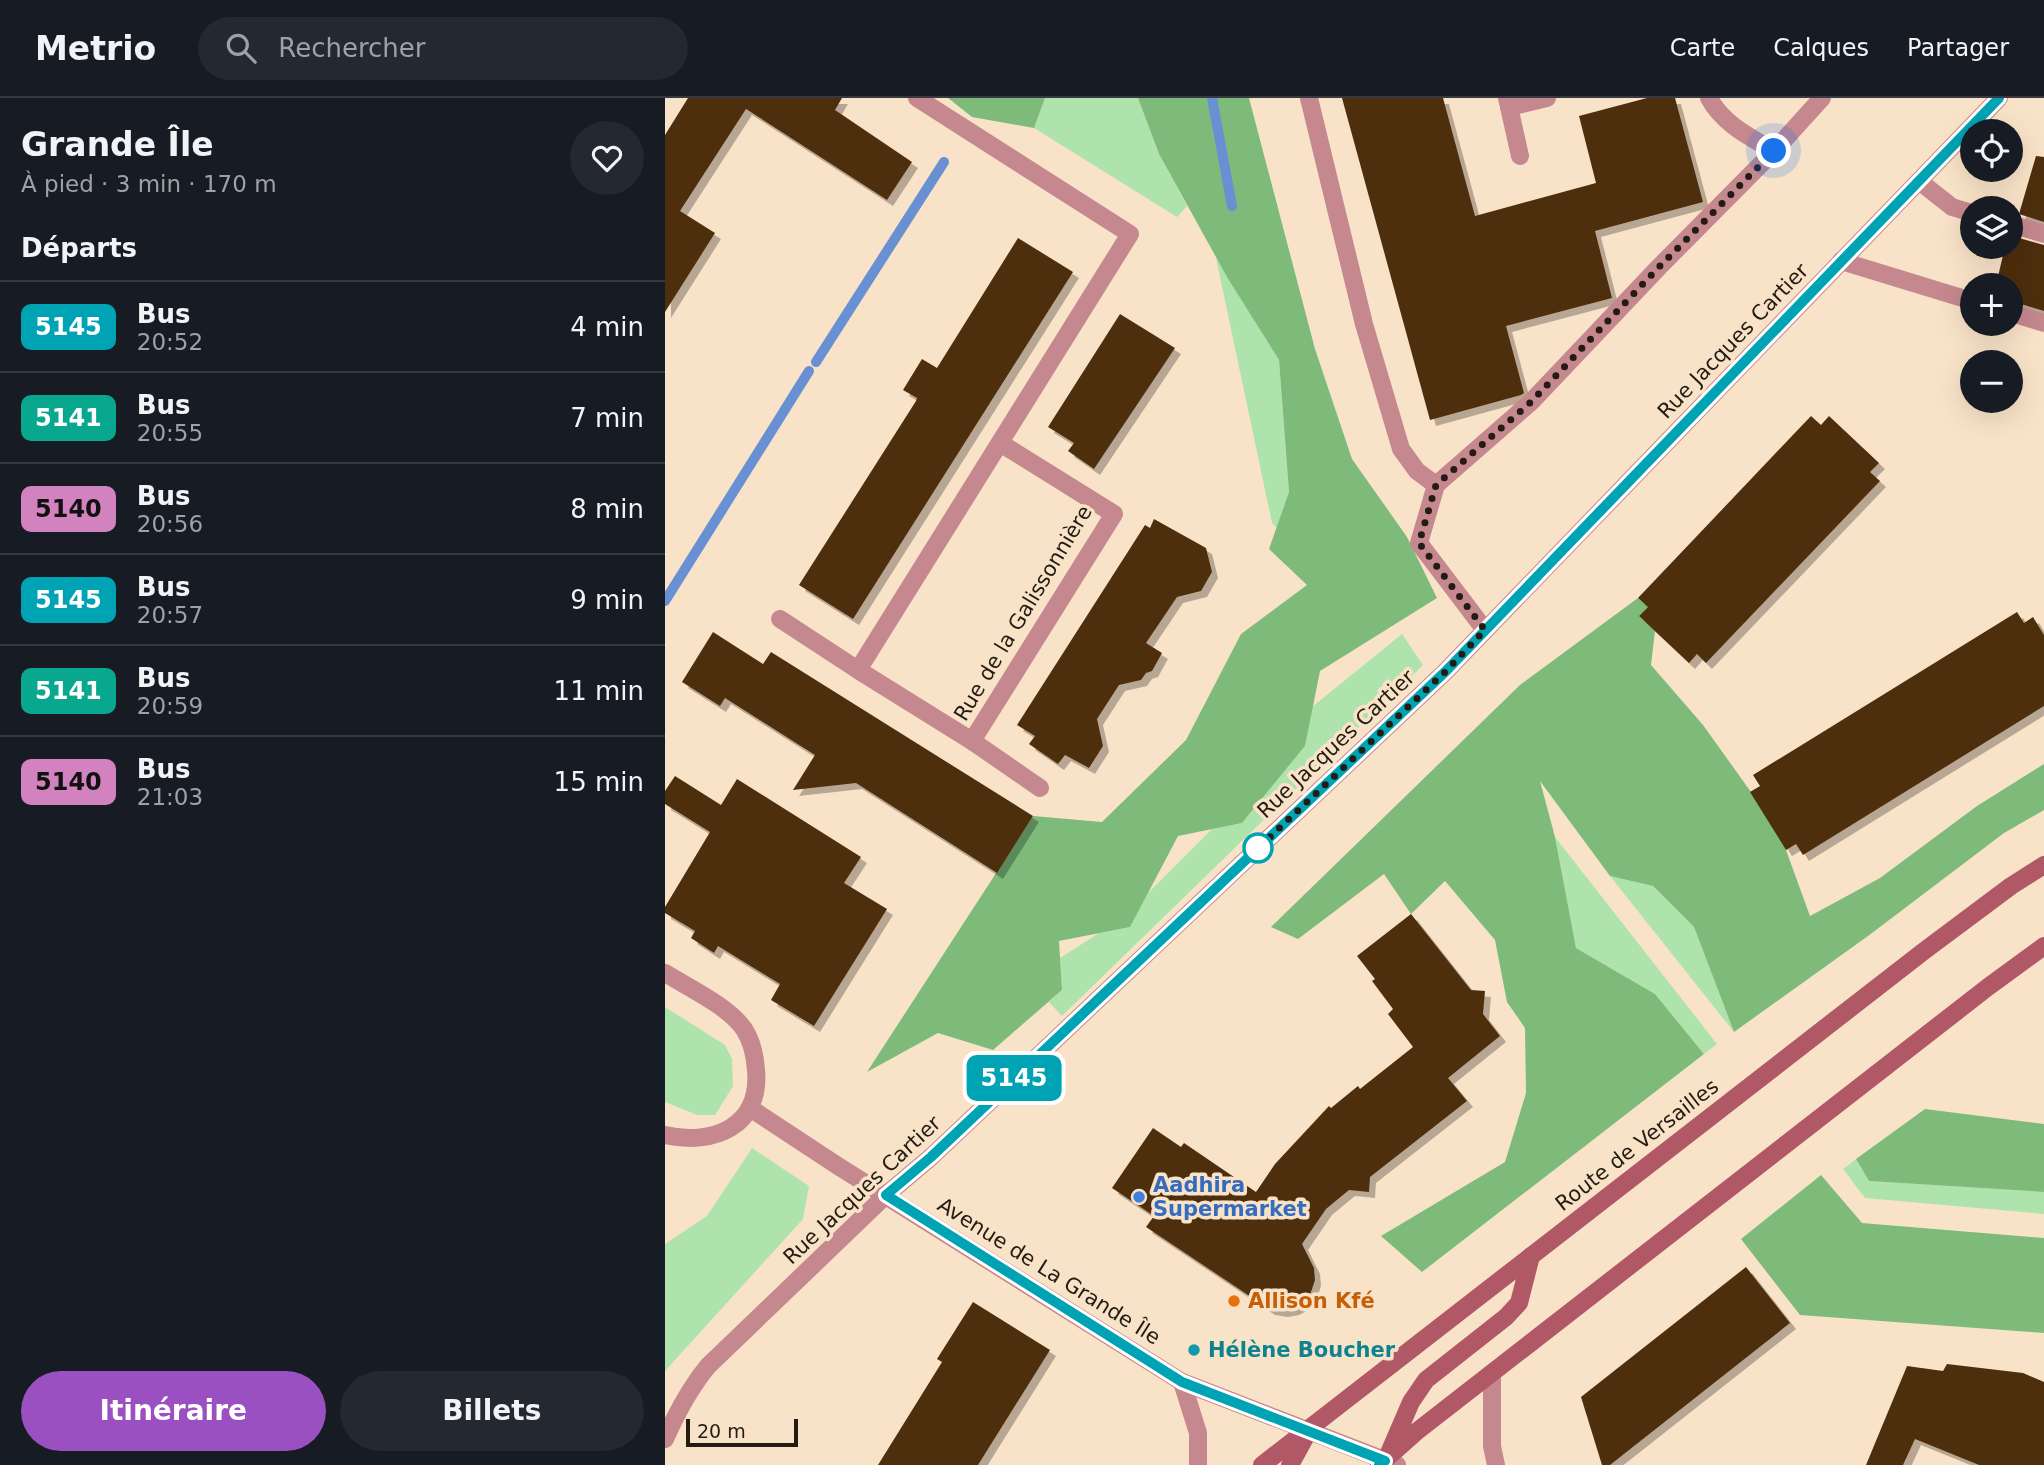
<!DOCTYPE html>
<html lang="fr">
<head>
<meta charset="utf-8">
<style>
  :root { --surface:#171b24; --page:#242831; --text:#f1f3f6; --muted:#9ea1a6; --line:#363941; --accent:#9b50c2 }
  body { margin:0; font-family:"DejaVu Sans",sans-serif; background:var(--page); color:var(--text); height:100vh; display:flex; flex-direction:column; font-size:26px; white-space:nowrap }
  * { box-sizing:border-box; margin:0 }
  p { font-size:23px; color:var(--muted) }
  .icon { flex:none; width:38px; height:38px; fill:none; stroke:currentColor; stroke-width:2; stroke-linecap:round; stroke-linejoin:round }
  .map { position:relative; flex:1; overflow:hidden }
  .panel { display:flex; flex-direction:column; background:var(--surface); width:665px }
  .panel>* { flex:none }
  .badge { padding:0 14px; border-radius:10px; font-size:24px; line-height:46px }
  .fabs { position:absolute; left:1295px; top:21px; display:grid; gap:14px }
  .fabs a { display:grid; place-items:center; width:63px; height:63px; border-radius:50%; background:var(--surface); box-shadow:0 7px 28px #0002; font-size:35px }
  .scale { position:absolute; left:21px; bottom:18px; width:112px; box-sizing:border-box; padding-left:7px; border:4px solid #241c12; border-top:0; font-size:19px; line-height:24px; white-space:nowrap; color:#241c12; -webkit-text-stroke:5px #f9e3c8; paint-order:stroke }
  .you { position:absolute; width:35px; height:35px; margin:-18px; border:5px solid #fff; border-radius:50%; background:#1a73e8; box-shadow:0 0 0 10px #1a73e833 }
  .map>.badge { position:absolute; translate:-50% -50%; box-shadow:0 0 0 4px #fff }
  h2 { padding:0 21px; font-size:26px; line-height:63px }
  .round { display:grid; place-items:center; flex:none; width:74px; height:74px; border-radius:37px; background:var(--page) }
  .summary { display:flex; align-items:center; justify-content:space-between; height:119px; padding:0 21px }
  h1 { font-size:33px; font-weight:600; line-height:52px }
  .button { display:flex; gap:14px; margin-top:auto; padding:14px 21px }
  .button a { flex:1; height:80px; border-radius:42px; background:var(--accent); color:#fff; font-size:28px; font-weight:600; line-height:80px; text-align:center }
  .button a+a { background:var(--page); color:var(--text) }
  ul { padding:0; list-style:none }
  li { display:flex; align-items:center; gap:21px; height:91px; padding:0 21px; border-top:2px solid var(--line) }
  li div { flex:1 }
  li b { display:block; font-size:26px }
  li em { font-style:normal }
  li .badge { min-width:77px; font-weight:700; text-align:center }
  header { display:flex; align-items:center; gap:42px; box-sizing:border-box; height:98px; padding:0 35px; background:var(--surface); border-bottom:2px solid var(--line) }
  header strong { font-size:33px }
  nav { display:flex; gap:38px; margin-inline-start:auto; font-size:24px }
  .search { width:490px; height:63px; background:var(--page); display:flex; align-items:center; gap:18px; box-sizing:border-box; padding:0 24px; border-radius:38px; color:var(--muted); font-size:26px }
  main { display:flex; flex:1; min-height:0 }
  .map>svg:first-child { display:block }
</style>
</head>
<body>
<header>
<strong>Metrio</strong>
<div class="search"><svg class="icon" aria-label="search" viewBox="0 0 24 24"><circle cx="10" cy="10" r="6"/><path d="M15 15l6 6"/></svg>Rechercher</div>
<nav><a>Carte</a><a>Calques</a><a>Partager</a></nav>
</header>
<main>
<section class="panel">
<div class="summary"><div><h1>Grande Île</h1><p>À pied · 3 min · 170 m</p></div><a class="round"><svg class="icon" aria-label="heart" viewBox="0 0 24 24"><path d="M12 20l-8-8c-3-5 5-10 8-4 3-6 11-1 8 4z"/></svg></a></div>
<h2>Départs</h2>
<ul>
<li><span class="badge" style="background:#00a3b4;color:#fff">5145</span><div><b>Bus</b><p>20:52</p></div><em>4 min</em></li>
<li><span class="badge" style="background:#09a88e;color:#fff">5141</span><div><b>Bus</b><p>20:55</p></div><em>7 min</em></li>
<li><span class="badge" style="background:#d282be;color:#111">5140</span><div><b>Bus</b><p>20:56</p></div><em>8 min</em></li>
<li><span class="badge" style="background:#00a3b4;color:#fff">5145</span><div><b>Bus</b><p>20:57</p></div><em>9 min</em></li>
<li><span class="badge" style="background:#09a88e;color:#fff">5141</span><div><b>Bus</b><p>20:59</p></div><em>11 min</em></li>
<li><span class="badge" style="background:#d282be;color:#111">5140</span><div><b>Bus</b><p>21:03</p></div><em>15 min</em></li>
</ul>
<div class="button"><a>Itinéraire</a><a>Billets</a></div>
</section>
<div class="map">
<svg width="1379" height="1367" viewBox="0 0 1379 1367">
  <defs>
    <filter id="shadow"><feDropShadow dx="6" dy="6" stdDeviation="0" flood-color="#0004"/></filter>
  </defs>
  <rect width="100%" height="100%" fill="#f9e3c8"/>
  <g fill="#aee3ab">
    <polygon points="380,0 473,0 494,56 522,108 512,119 369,30"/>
    <polygon points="551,160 614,262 624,394 612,430 607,425"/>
    <polygon points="737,536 758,567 397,918 384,904 397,892 395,860 434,835 465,829 482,796 547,731 577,725 640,648 647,609"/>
    <polygon points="890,739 1052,946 1039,956 990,896 911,850"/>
    <polygon points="945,778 988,788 1029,829 1069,934"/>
    <polygon points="0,909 60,947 67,961 68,988 50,1017 32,1017 0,1004"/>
    <polygon points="87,1050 144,1088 138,1121 0,1273 0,1146 42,1118"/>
    <polygon points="1191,1061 1204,1083 1379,1094 1379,1116 1200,1100 1178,1071"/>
  </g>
  <g fill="#7ebb7b">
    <polygon points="283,0 380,0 369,30 307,19"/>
    <polygon points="473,0 584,0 650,251 687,361 742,439 772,500 655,573 640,648 577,725 513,738 465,829 394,843 397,892 328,952 273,935 202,974 368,718 437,724 521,642 576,536 642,487 604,451 624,394 614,262 562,179 494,56"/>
    <polygon points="973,500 983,509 974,518 990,533 986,567 1038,627 1086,694 1121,752 1145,818 1215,780 1312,708 1379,666 1379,712 1339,735 1203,838 1069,934 1029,829 988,788 945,778 875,683 890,739 911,850 990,896 1039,956 757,1174 716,1138 840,1064 861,995 860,930 842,904 830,842 780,783 746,816 719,776 633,841 606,829 855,587"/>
    <polygon points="1260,1011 1379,1026 1379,1094 1204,1083 1191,1061"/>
    <polygon points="1156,1077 1197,1125 1379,1140 1379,1235 1135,1217 1076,1141"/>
  </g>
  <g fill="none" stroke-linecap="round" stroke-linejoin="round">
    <g stroke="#6a90d4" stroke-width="10">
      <polyline points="547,0 567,108"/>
      <polyline points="151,264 279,64"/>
      <polyline points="0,503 144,273"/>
    </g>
  </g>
  <g fill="#4e2f0a" filter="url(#shadow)">
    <polygon points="23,0 177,0 170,12 247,64 222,102 81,11 15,113 50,135 0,214 0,37"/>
    <polygon points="677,0 778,0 810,118 931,85 914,18 982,0 1010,0 1038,104 930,133 947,200 841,228 859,295 856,297 765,322"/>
    <polygon points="1371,58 1379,59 1379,124 1354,116"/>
    <polygon points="1347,138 1379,147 1379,213 1346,203 1346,187 1331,187 1339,153 1343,154 1346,149"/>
    <polygon points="353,140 408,174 188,521 134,487 251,303 252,300 238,292 257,261 272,270"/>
    <polygon points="455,216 510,250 429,371 403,353 409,345 383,329"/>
    <polygon points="1146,318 1156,327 1164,318 1214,365 1205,374 1215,383 1041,565 1032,556 1024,565 974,518 983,509 973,500"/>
    <polygon points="489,421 541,450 547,474 536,493 512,499 481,545 497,555 487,573 481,575 476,582 454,587 432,621 438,648 424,670 400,657 393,666 364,646 370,638 352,627 480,427 485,430"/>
    <polygon points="1352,514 1359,525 1368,519 1379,537 1379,608 1138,757 1131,746 1121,752 1085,694 1095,688 1088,677"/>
    <polygon points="48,534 98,566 106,554 368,718 332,775 191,685 128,692 150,657 60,600 55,608 17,584"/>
    <polygon points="10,678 56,707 72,681 196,759 179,785 222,811 149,928 106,902 115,886 53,848 49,855 26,840 30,833 0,815 0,809 45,734 0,706 0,693"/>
    <polygon points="746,816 806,892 820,893 818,916 835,938 783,980 802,1003 705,1079 704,1094 684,1092 661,1111 637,1146 649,1170 650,1182 646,1194 639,1205 628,1211 617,1213 604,1211 481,1129 489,1118 447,1090 488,1030 516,1049 519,1045 591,1094 610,1066 664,1008 666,1010 693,988 695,991 748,949 723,916 728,911 707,883 710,881 692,858"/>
    <polygon points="1081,1169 1125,1225 945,1367 937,1367 916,1299"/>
    <polygon points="308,1204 385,1252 313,1367 213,1367 277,1264 272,1261"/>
    <polygon points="1282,1266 1358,1275 1379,1284 1379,1367 1314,1367 1250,1341 1238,1367 1201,1367 1242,1268 1278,1273"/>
  </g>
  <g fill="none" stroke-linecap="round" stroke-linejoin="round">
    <g stroke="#c6888f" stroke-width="18">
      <polyline points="1254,83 1287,109 1307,115"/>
      <polyline points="1346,126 1379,136"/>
      <polyline points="1176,163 1307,203"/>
      <polyline points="1346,215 1379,225"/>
    </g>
    <g stroke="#c6888f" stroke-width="18">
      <polyline points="252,0 465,136 193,572 307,643 449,416 335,345"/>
      <polyline points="644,0 699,226 736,351 752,373 771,387"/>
      <polyline points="842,0 855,58"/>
      <path d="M 1044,0 C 1058,26 1085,39 1109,53"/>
      <polyline points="844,9 882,0"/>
      <polyline points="115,521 193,572"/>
      <polyline points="820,532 754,445 771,387 866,304 994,169 1109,53 1157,0"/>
      <polyline points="307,643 375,690"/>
      <path d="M 0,875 C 24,890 63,908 79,931 C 87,943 90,958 91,972 C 96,1028 49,1048 0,1037"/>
      <polyline points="85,1010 173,1068 517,1284 732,1367"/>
      <polyline points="827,1276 827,1348 831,1367"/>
      <polyline points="517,1284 533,1335 533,1367"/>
      <path d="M 0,1341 C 12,1314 24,1291 43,1268 L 221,1097 L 266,1059 L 780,574 L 1334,0"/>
    </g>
    <g stroke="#b15866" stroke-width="18">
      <polyline points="724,1355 746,1304 761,1282 841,1219 854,1205 866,1158"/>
      <polyline points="597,1367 1259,853 1346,788 1379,767"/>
      <polyline points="625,1367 641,1338"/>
      <polyline points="714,1367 751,1334 1323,889 1379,848"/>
    </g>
  </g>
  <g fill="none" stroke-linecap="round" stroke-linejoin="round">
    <g stroke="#fff" stroke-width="16">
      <polyline id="line" points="714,1367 720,1363 517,1284 221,1097 266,1059 780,574 1334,0"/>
    </g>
    <use href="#line" stroke="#00a3b4" stroke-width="10"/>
    <polyline stroke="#241c12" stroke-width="7" stroke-dasharray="0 12.6" points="593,750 590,753 780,574 820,532 754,445 771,387 866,304 994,169 1109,53"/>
  </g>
  <circle fill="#fff" stroke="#00a3b4" stroke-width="3.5" cx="593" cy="750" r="14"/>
  <circle fill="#3f7fe0" stroke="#f9e3c8" stroke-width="2.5" cx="474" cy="1099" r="7"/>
  <circle fill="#e8710a" stroke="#f9e3c8" stroke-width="2.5" cx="569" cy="1203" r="7"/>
  <circle fill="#0f9aa8" stroke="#f9e3c8" stroke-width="2.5" cx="529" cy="1252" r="7"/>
  <g text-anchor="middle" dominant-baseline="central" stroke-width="7" stroke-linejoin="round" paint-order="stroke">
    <g font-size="21" fill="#241c12" stroke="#f9e3c8">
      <text transform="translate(1068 243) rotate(-46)">Rue Jacques Cartier</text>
      <text transform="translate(358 515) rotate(-59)">Rue de la Galissonnière</text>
      <text transform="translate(671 646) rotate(-43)">Rue Jacques Cartier</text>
      <text transform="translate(972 1047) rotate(-38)">Route de Versailles</text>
      <text transform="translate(197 1092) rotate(-43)">Rue Jacques Cartier</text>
      <text transform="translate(384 1173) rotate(32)">Avenue de La Grande Île</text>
    </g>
    <g font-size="21" font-weight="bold" fill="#366cbe" stroke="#f9e3c8" text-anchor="start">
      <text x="488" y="1087">Aadhira<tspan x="488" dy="24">Supermarket</tspan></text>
    </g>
    <g font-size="21" font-weight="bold" fill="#c56008" stroke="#f9e3c8" text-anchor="start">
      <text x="583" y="1203">Allison Kfé</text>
    </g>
    <g font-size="21" font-weight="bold" fill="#0d838f" stroke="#f9e3c8" text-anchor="start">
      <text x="543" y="1252">Hélène Boucher</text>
    </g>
  </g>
</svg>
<div class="fabs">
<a><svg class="icon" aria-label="locate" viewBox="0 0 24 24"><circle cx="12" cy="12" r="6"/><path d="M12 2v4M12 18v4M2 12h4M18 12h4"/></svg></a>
<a><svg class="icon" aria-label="layers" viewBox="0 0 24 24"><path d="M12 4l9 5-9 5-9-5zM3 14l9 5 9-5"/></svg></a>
<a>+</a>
<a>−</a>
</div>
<div class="scale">20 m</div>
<div class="you" style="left:1109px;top:53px"></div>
<b class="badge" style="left:349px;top:980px;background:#00a3b4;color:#fff">5145</b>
</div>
</main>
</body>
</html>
